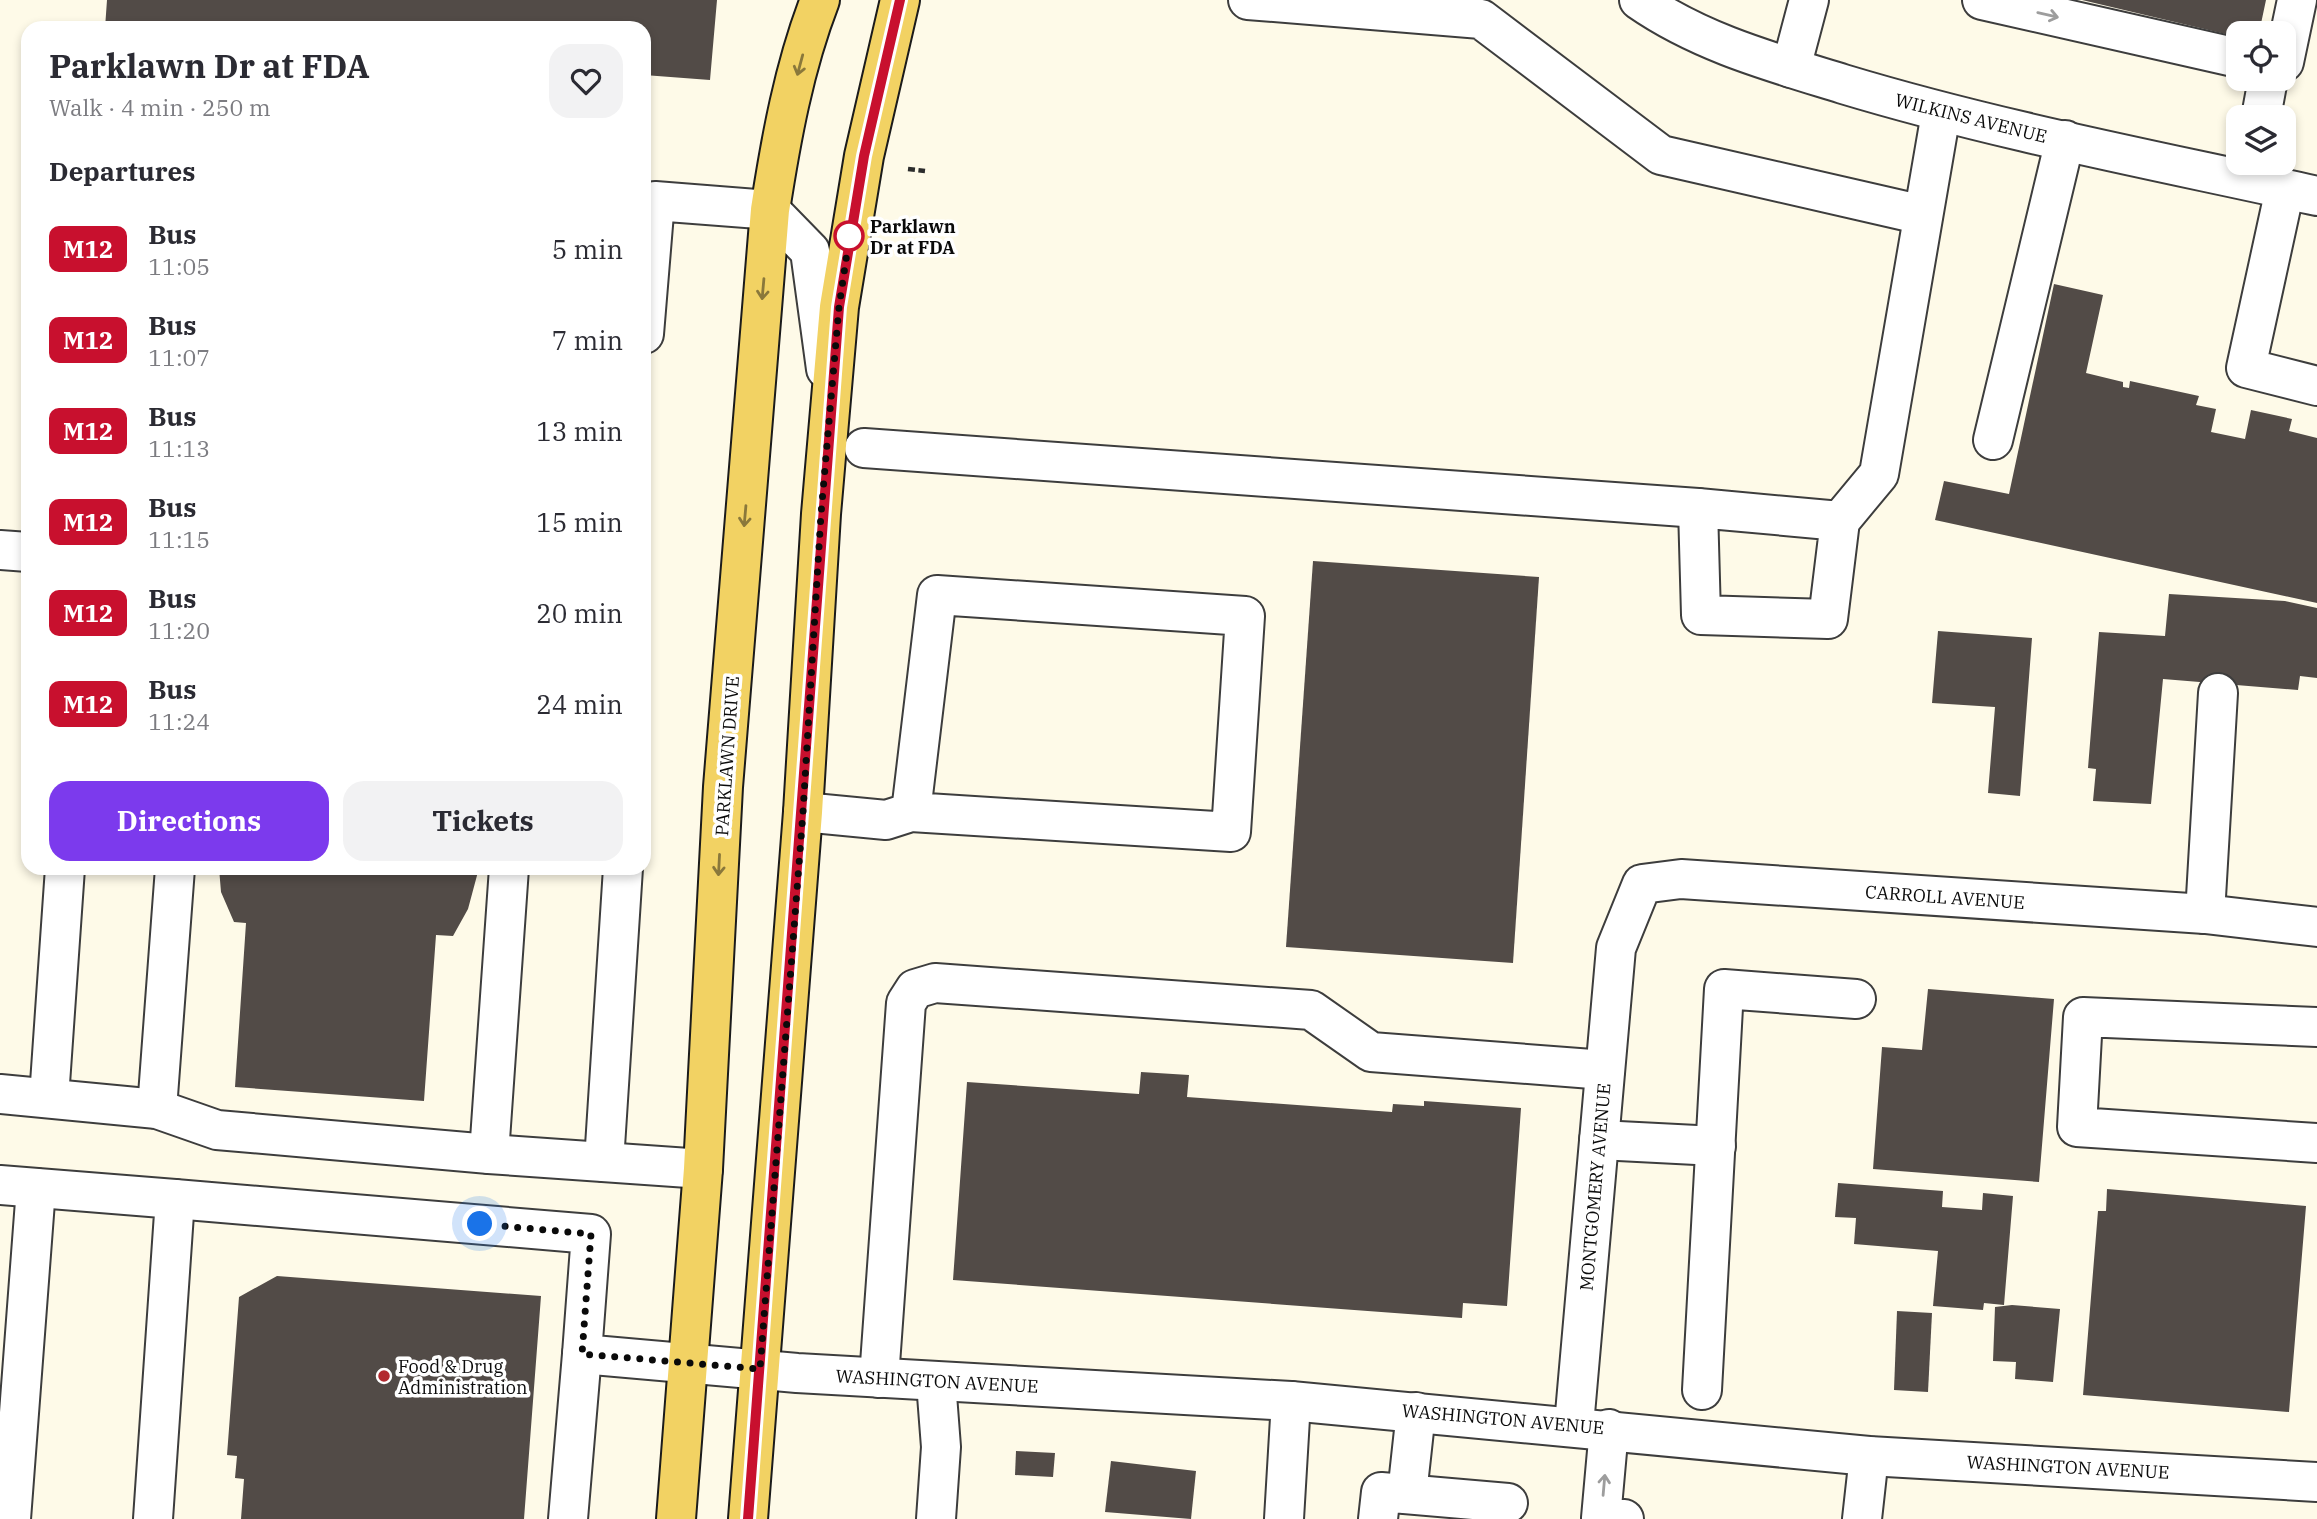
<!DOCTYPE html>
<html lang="en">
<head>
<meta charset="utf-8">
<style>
  :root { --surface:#fff; --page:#f2f2f3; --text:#2b2b33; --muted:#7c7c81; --accent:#7c3aed }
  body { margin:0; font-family:"IBM Plex Serif",serif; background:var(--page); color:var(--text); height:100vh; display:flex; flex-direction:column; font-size:26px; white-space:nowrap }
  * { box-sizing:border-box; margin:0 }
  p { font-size:23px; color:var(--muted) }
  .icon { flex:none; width:38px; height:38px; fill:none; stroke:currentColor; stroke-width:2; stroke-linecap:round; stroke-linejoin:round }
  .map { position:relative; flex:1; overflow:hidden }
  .panel { position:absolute; left:21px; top:21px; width:630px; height:854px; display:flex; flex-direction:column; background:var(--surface); border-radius:21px; box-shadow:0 4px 10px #0003 }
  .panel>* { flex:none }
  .badge { padding:0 14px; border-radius:10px; font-size:24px; line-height:46px }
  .buttons { position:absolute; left:2226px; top:21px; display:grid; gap:14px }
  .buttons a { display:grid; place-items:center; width:70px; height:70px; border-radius:14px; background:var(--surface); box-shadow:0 4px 10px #0003; font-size:35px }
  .you { position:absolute; width:35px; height:35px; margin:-18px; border:5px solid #fff; border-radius:50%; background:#1a73e8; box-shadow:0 0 0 10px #1a73e833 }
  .map>.badge { position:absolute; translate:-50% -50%; box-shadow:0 0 0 4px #fff }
  h2 { padding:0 28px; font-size:26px; line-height:63px }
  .round { display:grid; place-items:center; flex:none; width:74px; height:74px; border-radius:21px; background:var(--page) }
  .headline { display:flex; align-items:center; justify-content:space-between; height:119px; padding:0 28px }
  h1 { font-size:33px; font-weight:700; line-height:52px }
  .action { display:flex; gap:14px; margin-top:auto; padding:14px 28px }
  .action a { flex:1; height:80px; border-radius:21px; background:var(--accent); color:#fff; font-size:28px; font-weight:700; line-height:80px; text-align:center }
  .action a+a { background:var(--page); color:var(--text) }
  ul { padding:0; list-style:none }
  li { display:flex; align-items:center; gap:21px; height:91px; padding:0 28px }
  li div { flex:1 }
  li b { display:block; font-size:26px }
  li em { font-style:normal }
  li .badge { min-width:77px; font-weight:700; text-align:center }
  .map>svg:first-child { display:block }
</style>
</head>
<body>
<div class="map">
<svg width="2317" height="1519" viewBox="0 0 2317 1519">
  <rect width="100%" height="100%" fill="#fefae8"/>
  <g fill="#524b47">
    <polygon points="107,0 717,0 710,80 644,75 644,28 105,28"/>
    <polygon points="2082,0 2266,0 2259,33 2238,33 2238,37"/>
    <polygon points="2054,284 2103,295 2086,373 2123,382 2123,387 2129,388 2130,381 2199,396 2196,405 2216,409 2211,432 2245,439 2251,410 2292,419 2289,431 2317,438 2317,603 1935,520 1944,481 2009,494"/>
    <polygon points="1313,561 1539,577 1513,963 1286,947"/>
    <polygon points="2169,594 2285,601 2317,608 2317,678 2300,676 2298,690 2163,679 2151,804 2093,801 2096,769 2088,768 2099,632 2165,636"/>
    <polygon points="1938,631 2032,638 2020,796 1988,793 1995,707 1932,703"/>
    <polygon points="219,868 479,868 468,909 453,936 436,935 424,1101 235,1087 246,923 234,922 221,892"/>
    <polygon points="1928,989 2054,999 2039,1182 1873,1169 1882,1047 1922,1050"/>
    <polygon points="1141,1072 1189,1075 1187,1097 1392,1112 1393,1104 1424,1106 1424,1101 1521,1108 1507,1306 1463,1303 1462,1318 953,1280 967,1082 1139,1094"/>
    <polygon points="1838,1183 1943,1191 1942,1207 1982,1210 1983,1193 2013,1196 2004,1305 1984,1303 1983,1310 1933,1306 1938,1251 1854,1244 1856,1218 1835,1217"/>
    <polygon points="2107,1189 2306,1206 2289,1412 2083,1395 2098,1211 2106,1211"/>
    <polygon points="277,1276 541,1296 524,1519 241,1519 244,1479 235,1478 237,1456 227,1455 239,1297"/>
    <polygon points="2012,1305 2060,1309 2053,1382 2015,1379 2016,1362 1993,1361 1995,1307"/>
    <polygon points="1897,1311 1932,1313 1928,1392 1894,1390"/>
    <polygon points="1016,1451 1055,1453 1053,1477 1015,1475"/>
    <polygon points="1111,1461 1196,1471 1191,1519 1105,1512"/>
  </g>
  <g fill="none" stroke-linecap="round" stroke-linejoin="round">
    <g stroke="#3d3d3d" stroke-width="42">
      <g id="minor">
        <polyline points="1248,0 1481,19 1661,155 1923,215"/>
        <path d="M 1639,0 C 1701,43 1772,62 1843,84 C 1999,131 2159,161 2317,196"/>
        <polyline points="1982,0 2238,58"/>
        <polyline points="2284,62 2297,0"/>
        <polyline points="1791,68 1809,0"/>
        <polyline points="2261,117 2268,79"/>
        <polyline points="2285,189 2246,368 2317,386"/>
        <polyline points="644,334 655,201 770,210 810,251 826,369"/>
        <polyline points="1993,440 2065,140"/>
        <polyline points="864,448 1698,508"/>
        <polyline points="1840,521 1698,508 1701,615 1828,619 1840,521 1879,474 1941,113"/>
        <polyline points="0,550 28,552"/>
        <polyline points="803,812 886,820 911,812 1231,832 1245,616 937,595 911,812"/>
        <polyline points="2205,914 2218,693"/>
        <polyline points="2317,1027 2083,1017 2077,1127 2317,1143"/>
        <polyline points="0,1094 157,1109 217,1130 489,1154 703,1169"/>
        <polyline points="49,1098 65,868"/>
        <polyline points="157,1109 175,868"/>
        <polyline points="1599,1140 1716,1146"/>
        <polyline points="489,1154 509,868"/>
        <polyline points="604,1162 623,868"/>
        <polyline points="0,1185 175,1199 153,1519"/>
        <polyline points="175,1199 591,1234 582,1354 797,1373 1291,1401 1869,1456 2317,1482"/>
        <polyline points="879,1378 906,1003 915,989 935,983 1311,1010 1371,1052 1605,1070"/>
        <polyline points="936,1382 941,1447 936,1519"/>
        <polyline points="1702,1390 1724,989 1856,999"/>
        <polyline points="1574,1425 1616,948 1642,884 1681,879 2205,914 2317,927"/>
        <polyline points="1609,1429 1601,1518 1624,1519"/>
        <polyline points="1407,1494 1416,1412"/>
        <polyline points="11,1519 36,1188"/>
        <polyline points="568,1519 582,1354"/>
        <polyline points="1284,1519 1291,1401"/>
        <polyline points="1378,1519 1381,1492 1508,1503"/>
        <polyline points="1862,1519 1869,1456"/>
      </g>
    </g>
    <g stroke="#1b1b1b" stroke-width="42">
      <g id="major">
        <path d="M 676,1519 L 703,1169 L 723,787 L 770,210 C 781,139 794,67 820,0"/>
        <polyline points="748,1519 803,812 821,514 839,307 864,156 900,0"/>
      </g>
    </g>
    <polyline stroke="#2c2c2c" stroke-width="4.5" stroke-dasharray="7 3.5" stroke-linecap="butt" points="908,169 925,171"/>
    <use href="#minor" stroke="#fff" stroke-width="38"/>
    <use href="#major" stroke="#f2d263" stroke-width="38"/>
  </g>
  <defs><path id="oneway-shaft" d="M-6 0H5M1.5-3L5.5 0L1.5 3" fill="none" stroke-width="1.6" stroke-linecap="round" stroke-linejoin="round" transform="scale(1.75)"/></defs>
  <g stroke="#9d9d9d">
    <use href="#oneway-shaft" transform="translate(2048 15) rotate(13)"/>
    <use href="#oneway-shaft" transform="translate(1604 1485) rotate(-85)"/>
  </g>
  <g stroke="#8a783b">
    <use href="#oneway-shaft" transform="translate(800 65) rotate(105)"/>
    <use href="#oneway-shaft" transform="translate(763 289) rotate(95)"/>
    <use href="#oneway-shaft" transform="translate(745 516) rotate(95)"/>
    <use href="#oneway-shaft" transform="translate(719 865) rotate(93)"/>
  </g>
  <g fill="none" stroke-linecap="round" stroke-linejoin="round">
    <g stroke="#fff" stroke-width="16">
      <polyline id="line" points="748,1519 839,307 864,156 900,0"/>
    </g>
    <use href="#line" stroke="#c8102e" stroke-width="10"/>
    <polyline stroke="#0a0a0a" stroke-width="7" stroke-dasharray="0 12.6" points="480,1224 591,1234 582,1354 760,1369 803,812 821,514 839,307 851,226 849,236"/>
  </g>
  <circle fill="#fff" stroke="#c8102e" stroke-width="3.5" cx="849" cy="236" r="14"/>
  <circle fill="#b2292e" stroke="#fff" stroke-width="2.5" cx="384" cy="1376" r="7"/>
  <g text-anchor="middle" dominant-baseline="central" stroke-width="7" stroke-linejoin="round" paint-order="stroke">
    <g font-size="18" fill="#0a0a0a" stroke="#fff">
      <text transform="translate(1971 118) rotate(14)">WILKINS AVENUE</text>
      <text transform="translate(727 756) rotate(-86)">PARKLAWN DRIVE</text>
      <text transform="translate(1945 897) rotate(4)">CARROLL AVENUE</text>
      <text transform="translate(1595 1187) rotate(-85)">MONTGOMERY AVENUE</text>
      <text transform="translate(937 1381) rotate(3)">WASHINGTON AVENUE</text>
      <text transform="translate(1503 1419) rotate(5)">WASHINGTON AVENUE</text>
      <text transform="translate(2068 1467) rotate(3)">WASHINGTON AVENUE</text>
    </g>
    <g font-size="18" font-weight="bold" fill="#0a0a0a" stroke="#fff" text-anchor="start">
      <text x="870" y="226">Parklawn<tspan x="870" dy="21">Dr at FDA</tspan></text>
    </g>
    <g font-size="18" fill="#0a0a0a" stroke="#fff" text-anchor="start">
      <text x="398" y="1366">Food &amp; Drug<tspan x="398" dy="21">Administration</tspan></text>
    </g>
  </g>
</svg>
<div class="buttons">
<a><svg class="icon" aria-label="locate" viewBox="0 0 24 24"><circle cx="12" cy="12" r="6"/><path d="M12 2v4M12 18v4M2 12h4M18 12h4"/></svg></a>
<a><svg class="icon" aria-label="layers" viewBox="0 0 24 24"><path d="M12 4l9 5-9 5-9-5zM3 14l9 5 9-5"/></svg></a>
</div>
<div class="you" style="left:480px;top:1224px"></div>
<section class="panel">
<div class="headline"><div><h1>Parklawn Dr at FDA</h1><p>Walk · 4 min · 250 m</p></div><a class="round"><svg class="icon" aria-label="heart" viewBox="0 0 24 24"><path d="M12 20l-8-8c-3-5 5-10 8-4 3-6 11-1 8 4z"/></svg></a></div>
<h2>Departures</h2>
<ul>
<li><span class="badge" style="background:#c8102e;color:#fff">M12</span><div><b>Bus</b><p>11:05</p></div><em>5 min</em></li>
<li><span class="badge" style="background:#c8102e;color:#fff">M12</span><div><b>Bus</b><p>11:07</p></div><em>7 min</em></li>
<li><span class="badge" style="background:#c8102e;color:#fff">M12</span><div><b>Bus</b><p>11:13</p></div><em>13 min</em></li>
<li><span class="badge" style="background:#c8102e;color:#fff">M12</span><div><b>Bus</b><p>11:15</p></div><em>15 min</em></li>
<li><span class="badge" style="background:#c8102e;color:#fff">M12</span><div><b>Bus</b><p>11:20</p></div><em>20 min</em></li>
<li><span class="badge" style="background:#c8102e;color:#fff">M12</span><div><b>Bus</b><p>11:24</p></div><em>24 min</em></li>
</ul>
<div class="action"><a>Directions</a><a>Tickets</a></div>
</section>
</div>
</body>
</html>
